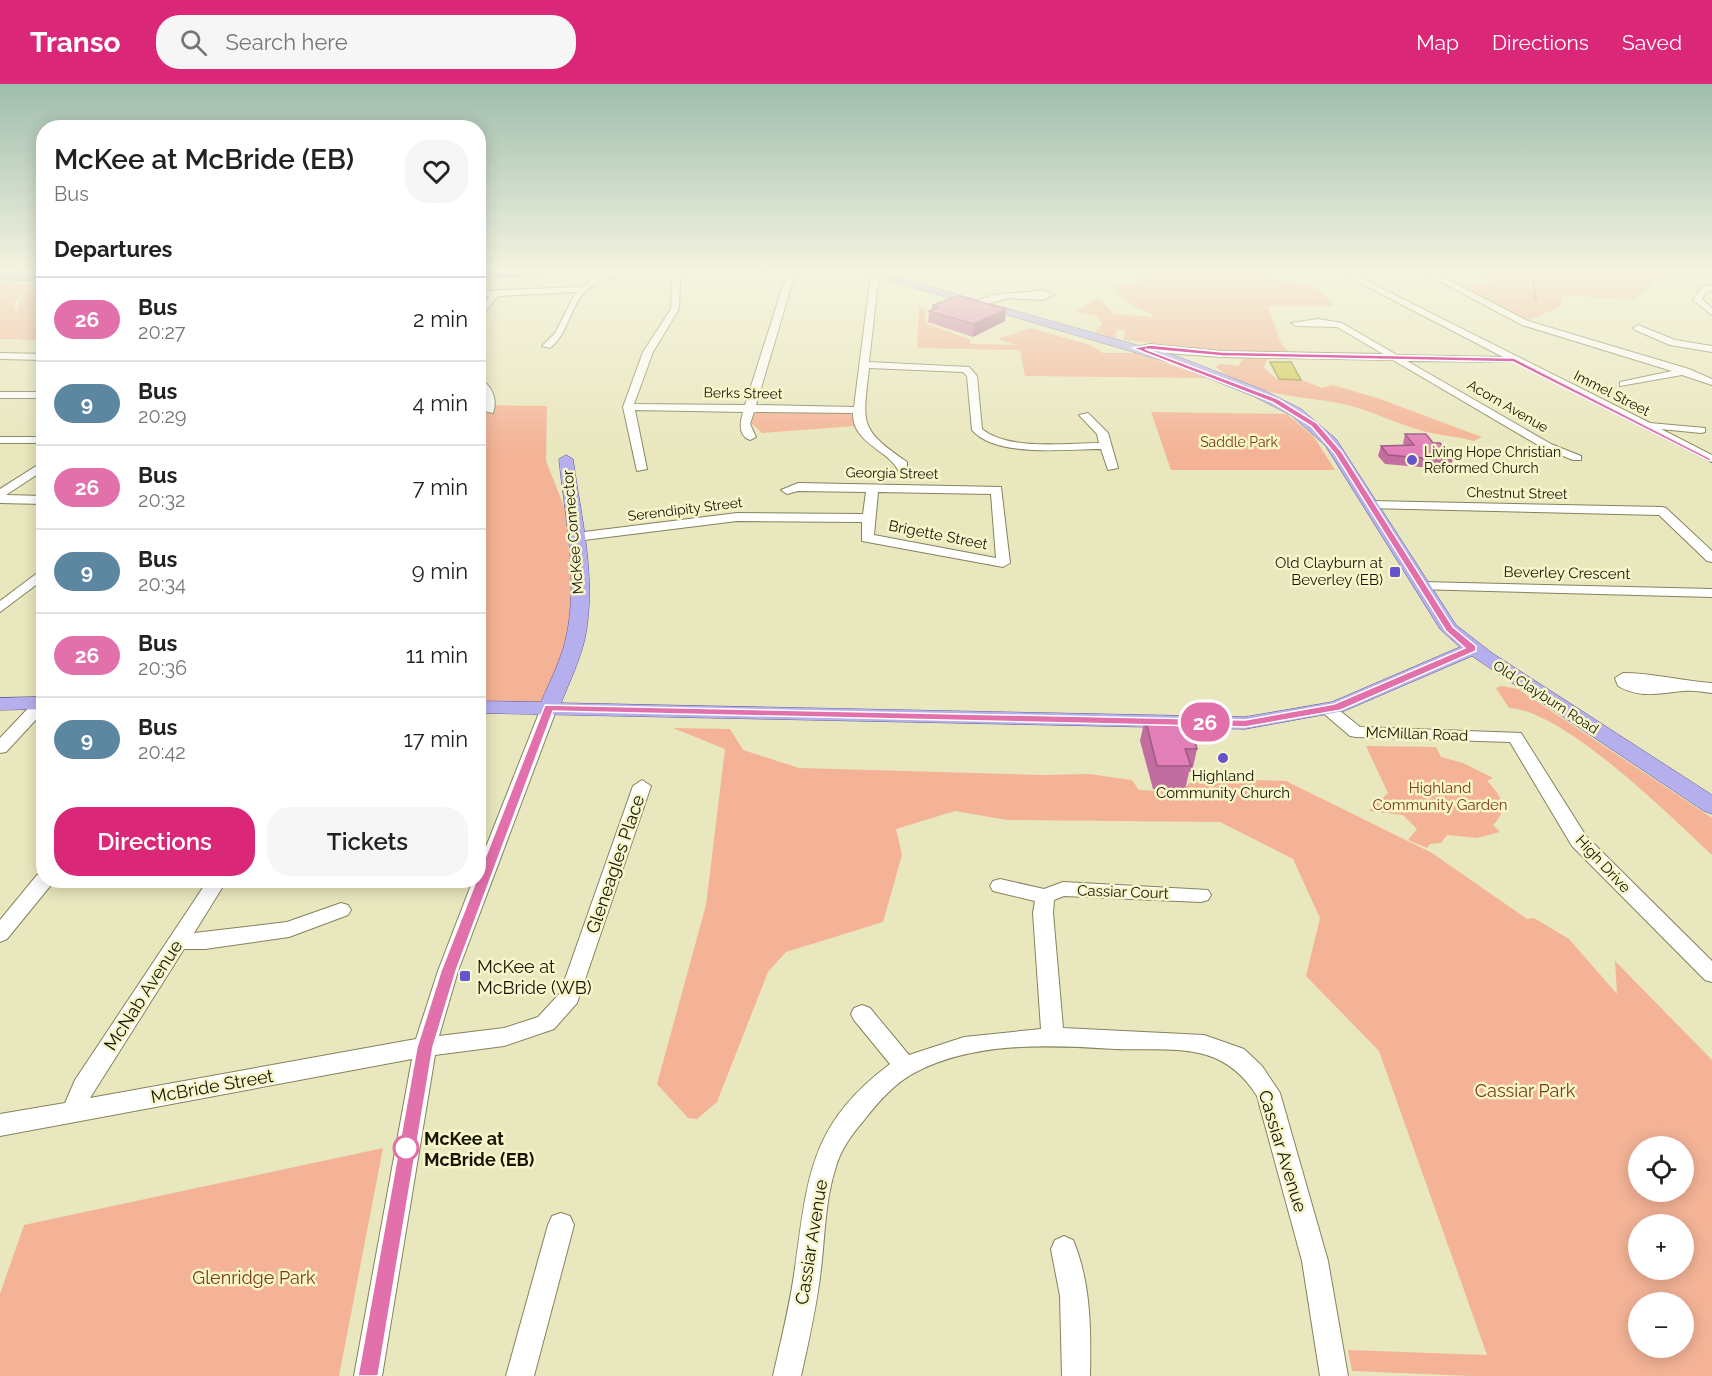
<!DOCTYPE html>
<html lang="en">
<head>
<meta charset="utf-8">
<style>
  :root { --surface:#fff; --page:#f6f6f6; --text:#222; --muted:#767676; --line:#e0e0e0; --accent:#db2777 }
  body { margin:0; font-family:Raleway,sans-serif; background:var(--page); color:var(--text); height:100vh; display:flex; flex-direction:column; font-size:22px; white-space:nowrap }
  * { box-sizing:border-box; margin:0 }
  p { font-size:20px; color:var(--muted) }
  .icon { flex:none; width:33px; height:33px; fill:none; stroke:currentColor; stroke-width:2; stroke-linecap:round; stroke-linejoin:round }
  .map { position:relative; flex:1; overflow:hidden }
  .side { position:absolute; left:36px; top:36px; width:450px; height:768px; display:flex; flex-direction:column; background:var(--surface); border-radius:24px; box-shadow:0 3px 15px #0003 }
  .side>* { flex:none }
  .badge { padding:0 12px; border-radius:20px; font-size:21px; line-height:39px }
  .buttons { position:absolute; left:1628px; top:1052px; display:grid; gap:12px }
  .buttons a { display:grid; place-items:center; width:66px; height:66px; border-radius:50%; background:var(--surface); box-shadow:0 3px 15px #0003; font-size:30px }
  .map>.badge { position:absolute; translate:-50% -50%; box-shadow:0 0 0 3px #fff }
  h2 { padding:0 18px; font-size:22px; line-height:54px }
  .round { display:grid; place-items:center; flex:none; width:63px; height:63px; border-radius:24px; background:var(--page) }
  .summary { display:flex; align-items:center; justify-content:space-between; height:102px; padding:0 18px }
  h1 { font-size:28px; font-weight:600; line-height:45px }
  .action { display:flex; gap:12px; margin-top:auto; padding:12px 18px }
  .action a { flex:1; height:69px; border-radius:24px; background:var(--accent); color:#fff; font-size:24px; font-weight:600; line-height:69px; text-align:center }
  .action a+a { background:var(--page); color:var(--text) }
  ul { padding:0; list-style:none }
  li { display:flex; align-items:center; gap:18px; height:84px; padding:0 18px; border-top:2px solid var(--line) }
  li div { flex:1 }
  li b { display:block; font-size:22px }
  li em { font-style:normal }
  li .badge { min-width:66px; font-weight:700; text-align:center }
  header { display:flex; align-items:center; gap:36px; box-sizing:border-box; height:84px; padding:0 30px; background:var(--accent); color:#fff }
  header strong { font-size:28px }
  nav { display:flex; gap:33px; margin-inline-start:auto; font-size:21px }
  .search { width:420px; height:54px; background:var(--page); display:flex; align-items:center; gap:15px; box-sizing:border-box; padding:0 21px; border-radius:24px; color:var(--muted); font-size:22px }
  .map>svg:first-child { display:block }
</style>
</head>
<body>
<header>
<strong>Transo</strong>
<div class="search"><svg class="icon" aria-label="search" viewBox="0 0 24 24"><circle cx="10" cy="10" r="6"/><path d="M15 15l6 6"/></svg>Search here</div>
<nav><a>Map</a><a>Directions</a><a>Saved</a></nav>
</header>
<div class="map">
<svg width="1712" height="1292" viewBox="0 0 1712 1292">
  <rect width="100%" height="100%" fill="#e9e7bd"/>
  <g fill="#f4b396" fill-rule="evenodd">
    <path d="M 1141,186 L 1265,186 L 1274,197 C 1297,198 1321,201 1333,222 L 1268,222 L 1281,259 L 1289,268 L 1228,267 L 1124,256 L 1125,247 L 1118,245 L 1114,254 L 1095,248 L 1102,240 L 1097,232 L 1076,227 L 1098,214 L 1114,230 L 1152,233 L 1153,230 L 1135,223 L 1116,209 L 1119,209 L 1113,202 L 1143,197 Z"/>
    <polygon points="1473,186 1712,186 1712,190 1661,193 1634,216 1562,211 1560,223 1527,237 1457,200 1495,199"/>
    <polygon points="0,199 31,201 15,218 16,231 19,217 33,200 43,201 43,218 35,231 43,233 43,256 0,255"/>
    <polygon points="919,222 924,225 925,239 968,255 971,256 970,260 1015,261 998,255 1030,244 1091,261 1103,269 1138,269 1207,294 1025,292 1020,266 917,264"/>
    <path d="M 1244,274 L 1267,275 L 1264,284 L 1278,296 L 1302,296 L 1322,304 L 1333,301 L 1380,315 L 1482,353 L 1474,357 C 1455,352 1434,351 1416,345 C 1390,337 1368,325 1343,320 C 1301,311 1250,313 1216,283 L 1220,280 L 1238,282 Z"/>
    <polygon points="479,321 547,322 546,377 565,425 574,520 569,557 544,618 479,617"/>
    <polygon points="762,327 848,329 852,331 855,342 762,349 751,339 754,330"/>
    <polygon points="1151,328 1287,330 1314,353 1335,386 1171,386"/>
    <path d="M 1502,602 L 1518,605 L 1712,734 L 1712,771 C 1670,732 1564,626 1509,624 L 1496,604 Z"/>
    <path d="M 673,644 L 730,645 L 743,666 L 799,684 L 1043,691 L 1089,690 L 1132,696 L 1139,706 L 1180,708 L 1191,698 L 1219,695 L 1286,697 L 1432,769 L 1527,835 L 1534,834 L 1569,855 L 1617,910 L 1615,877 L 1712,976 L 1712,1292 L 1471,1292 L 1352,1287 L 1348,1266 L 1487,1271 L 1379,967 L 1306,892 L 1320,834 L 1293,775 L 1220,738 L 1007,736 L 955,727 L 896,745 L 902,771 L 883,838 L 786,868 L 768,888 L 717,1018 L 697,1035 L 688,1034 L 657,1000 L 706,821 L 725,665 ZM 1638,1062 L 1683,1062 L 1683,1107 L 1638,1107 ZM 1638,1140 L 1683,1140 L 1683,1185 L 1638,1185 ZM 1638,1218 L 1683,1218 L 1683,1263 L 1638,1263 Z"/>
    <path d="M 1366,662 L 1436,663 L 1441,673 L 1463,679 L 1493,694 L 1487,697 C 1502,712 1509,725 1493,741 L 1500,748 L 1477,754 L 1447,751 L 1441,759 L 1430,760 L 1427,764 L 1408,756 L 1417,745 L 1403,731 L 1369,727 L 1388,709 Z"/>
    <polygon points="383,1064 339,1292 0,1292 0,1210 24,1141"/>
  </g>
  <polygon fill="#d3cb55" stroke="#9b953e" stroke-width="1.5" points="1270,278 1291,278 1301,296 1279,295"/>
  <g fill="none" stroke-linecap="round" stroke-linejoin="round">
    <polyline stroke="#9b953e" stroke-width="2" points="1536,217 1533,197 1550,186"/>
    <g stroke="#85835c" stroke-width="2">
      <g id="minor">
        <path d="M 619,186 L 632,186 C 618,195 598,194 585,208 C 569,224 569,249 550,264 L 542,262 L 555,249 L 576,208 L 498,212 L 478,237 L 478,227 L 489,212 L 478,213 L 478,207 L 581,203 L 596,193 Z"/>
        <path d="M 677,186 L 685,186 L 680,197 L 679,225 L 653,268 L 634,320 L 745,321 L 788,186 L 796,186 L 756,321 L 854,323 L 870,197 L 883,191 L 887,193 L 878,198 L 869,278 L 969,283 L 977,292 L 982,345 C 1009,367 1066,359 1099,359 L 1097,350 L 1079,331 L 1088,329 L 1108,349 L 1118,384 L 1108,386 L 1101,365 C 1066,365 996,374 972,346 L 967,292 L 963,288 L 869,284 C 863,341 858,344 907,378 L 907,388 L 899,388 C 890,366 852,360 853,329 L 754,328 L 750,340 L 756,353 L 750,356 C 738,352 740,338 743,328 L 635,326 L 647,385 L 637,387 L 623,323 L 643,268 L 671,225 L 672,197 Z"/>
        <polygon points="1335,186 1345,186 1650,339 1705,344 1705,348 1701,349 1661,345 1712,371 1712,378 1514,278 1407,277 1551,360 1581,372 1581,376 1573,376 1543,364 1393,276 1222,273 1136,267 1131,264 1150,260 1222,267 1383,270 1337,243 1296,242 1291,239 1318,235 1342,239 1397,271 1503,273"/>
        <polygon points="1419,186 1429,186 1528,237 1689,285 1712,295 1712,301 1682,291 1620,302 1620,298 1672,287 1522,241"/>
        <polygon points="1712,201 1712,207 1707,208 1702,215 1712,224 1712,231 1693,216 1701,204"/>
        <path d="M 1042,206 L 1054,211 L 1042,216 L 1009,214 L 979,222 L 975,219 C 994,206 1020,211 1042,206 Z"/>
        <polygon points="1638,241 1675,256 1712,262 1712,268 1670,261 1635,246 1633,244"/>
        <polygon points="0,269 44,270 44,276 0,275"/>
        <path d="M 478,294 C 492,300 498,316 493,329 L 484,327 C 485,314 478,306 478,294 Z"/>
        <rect x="0" y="308" width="44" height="6"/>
        <rect x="0" y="353" width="44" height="6"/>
        <polygon points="44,377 44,386 6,411 44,412 44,420 0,419 0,405"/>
        <path d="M 798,399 L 1001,403 L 1010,479 L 1003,483 L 862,457 L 862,438 L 737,437 L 576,457 L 570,453 L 576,449 L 737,429 L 863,430 L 866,408 L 798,407 L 787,410 L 781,406 ZM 878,408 L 991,410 L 996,474 L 874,451 Z"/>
        <polygon points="1371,417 1662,423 1666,424 1712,467 1712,478 1707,477 1659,431 1367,424 1367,418"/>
        <polygon points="44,484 44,495 0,528 0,517"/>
        <polygon points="1422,498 1712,505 1712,513 1417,505 1417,499"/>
        <path d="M 1623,589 C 1653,589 1682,597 1712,599 L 1712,609 C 1703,608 1693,606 1683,607 C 1659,609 1641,615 1618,602 L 1615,594 Z"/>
        <polygon points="44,615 44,627 6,668 0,669 0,654 36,616"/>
        <polygon points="549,619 557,624 458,887 439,952 504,944 538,933 560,909 633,702 642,696 651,702 577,919 554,945 504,962 435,971 382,1292 354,1292 412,975 0,1052 0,1030 65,1019 75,996 208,796 227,796 194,849 287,838 341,819 348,821 351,826 348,831 289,853 205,865 184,865 90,1014 416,955 438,887 473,796 478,796 478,783 541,624"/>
        <polygon points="1328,620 1334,622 1360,643 1521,649 1586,752 1712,877 1712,898 1705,896 1572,762 1510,658 1356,653 1350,652 1322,628 1320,625"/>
        <polygon points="44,789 44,796 53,796 51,801 7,855 0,858 0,836 37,791"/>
        <path d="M 1000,795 L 1044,805 L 1063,798 L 1208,806 L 1211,811 L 1208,816 L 1201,818 L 1064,812 L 1054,816 L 1053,829 L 1063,944 L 1204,951 L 1244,965 L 1262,982 L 1280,1009 L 1328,1177 L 1348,1292 L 1320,1292 L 1302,1177 L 1257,1012 C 1222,956 1174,967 1115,965 C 1049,961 974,957 914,989 C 895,999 878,1018 865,1035 C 852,1050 840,1066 835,1086 C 825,1118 825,1152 821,1185 C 817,1221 809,1256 801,1292 L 773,1292 C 781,1256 790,1221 795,1184 C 808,1093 809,1041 890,980 L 854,936 L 851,930 L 854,924 L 862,921 L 870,924 L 909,971 L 964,953 L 1041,945 L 1033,829 L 1035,817 L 993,807 L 990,802 L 993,797 Z"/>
        <polygon points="561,1129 570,1132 574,1141 534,1292 506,1292 548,1141 552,1132"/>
        <path d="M 1064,1152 L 1073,1156 C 1091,1198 1091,1247 1090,1292 L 1062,1292 L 1060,1212 L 1051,1165 L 1055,1156 Z"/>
      </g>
    </g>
    <g stroke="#5e5895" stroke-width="1">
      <g id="major">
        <path d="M 854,186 L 870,186 L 1179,273 L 1263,306 L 1301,325 L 1336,355 L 1456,541 L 1492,569 L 1712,711 L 1712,730 L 1704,727 L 1472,572 L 1344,627 L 1245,645 L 478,629 L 478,617 L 541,618 C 550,597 561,576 566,554 C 579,495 565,434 559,375 L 566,371 L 573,375 C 581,434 597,494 585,554 C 580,576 570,597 561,619 L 1245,633 L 1332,618 L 1460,563 L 1440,545 L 1325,361 L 1291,331 L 1253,312 L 1171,279 Z"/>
        <polygon points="44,613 44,625 0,626 0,614"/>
      </g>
    </g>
    <g stroke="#5e5895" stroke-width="2">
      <g id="highway">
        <polygon points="545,186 539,190 478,195 478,187"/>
        <polygon points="0,187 44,189 44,197 0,195"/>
      </g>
    </g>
    <use href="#minor" fill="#fff" fill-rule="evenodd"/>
    <use href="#major" fill="#b5b0ed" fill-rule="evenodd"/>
    <use href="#highway" fill="#847ce1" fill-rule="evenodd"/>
  </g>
  <g fill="#c26d9f">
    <polygon points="933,221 1006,225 1005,237 973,253 928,238 929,227 932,225"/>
    <polygon points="1405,350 1433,359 1453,375 1450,384 1420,383 1385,380 1378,372 1381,362 1405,362 1403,359"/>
    <polygon points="1145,634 1179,640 1197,665 1192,688 1189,688 1185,706 1153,705 1140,657"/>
  </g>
  <polygon fill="#9e5982" points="1006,225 1005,237 973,253 974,240"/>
  <g fill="#e27fb9" stroke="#9e5982" stroke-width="1.5">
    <polygon points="958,212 1006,225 974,240 929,227 938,223 933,221"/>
    <polygon points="1405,350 1426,350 1433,359 1440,359 1453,375 1423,374 1388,371 1381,362 1414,361"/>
    <polygon points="1145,634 1177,635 1179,640 1190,640 1197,665 1185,665 1191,682 1157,682"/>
  </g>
  <linearGradient id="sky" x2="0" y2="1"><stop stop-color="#9fbdad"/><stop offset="0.51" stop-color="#f5f4e1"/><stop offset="1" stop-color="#f5f4e1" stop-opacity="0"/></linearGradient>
  <rect width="1712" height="367" fill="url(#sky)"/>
  <polygon fill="#e270ab" stroke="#fff" stroke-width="1.5" points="1150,261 1222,268 1514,274 1712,375 1709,377 1513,278 1222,272 1145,265 1278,315 1317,339 1342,368 1453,543 1476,562 1476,567 1341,626 1245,643 553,627 456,887 433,963 378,1292 358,1292 417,963 441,887 545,621 1245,636 1334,620 1465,564 1446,547 1335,370 1311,342 1272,318 1133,264"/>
  <g fill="#6554cd" stroke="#f7f5ca" stroke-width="2">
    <circle cx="1412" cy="376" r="6"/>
    <rect x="1389" y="482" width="12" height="12" rx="3"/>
    <circle cx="1223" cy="674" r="6"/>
    <rect x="459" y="886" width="12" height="12" rx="3"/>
  </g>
  <circle fill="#fff" stroke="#e270ab" stroke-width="3" cx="406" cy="1064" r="12"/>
  <g text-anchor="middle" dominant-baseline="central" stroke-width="5" stroke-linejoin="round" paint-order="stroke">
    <g font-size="14" fill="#171607" stroke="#f7f5ca">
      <text transform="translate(743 309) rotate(1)">Berks Street</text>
      <text transform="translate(1612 309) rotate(27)">Immel Street</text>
      <text transform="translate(1508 322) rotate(30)">Acorn Avenue</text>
      <text transform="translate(892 389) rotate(1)">Georgia Street</text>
      <text transform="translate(1517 409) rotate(1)">Chestnut Street</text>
      <text transform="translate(685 425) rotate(-7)">Serendipity Street</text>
      <text transform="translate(1546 613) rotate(33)">Old Clayburn Road</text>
    </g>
    <g font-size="14" fill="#7b3a19" stroke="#f7f5ca">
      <text x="1239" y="358">Saddle Park</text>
    </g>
    <g font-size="14" fill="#171607" stroke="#f7f5ca" text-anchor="start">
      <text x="1424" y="368">Living Hope Christian<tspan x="1424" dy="16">Reformed Church</tspan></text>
    </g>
    <g font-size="15" fill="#171607" stroke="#f7f5ca">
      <text transform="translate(573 448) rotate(-95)">McKee Connector</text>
      <text transform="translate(938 451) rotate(11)">Brigette Street</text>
      <text transform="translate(1567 489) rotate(1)">Beverley Crescent</text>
      <text transform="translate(1417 650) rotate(2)">McMillan Road</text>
      <text transform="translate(1603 780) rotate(47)">High Drive</text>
      <text transform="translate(1123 808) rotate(2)">Cassiar Court</text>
    </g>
    <g font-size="15" fill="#171607" stroke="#f7f5ca" text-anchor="end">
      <text x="1383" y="479">Old Clayburn at<tspan x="1383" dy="17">Beverley (EB)</tspan></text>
      <text x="1223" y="692" text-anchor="middle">Highland<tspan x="1223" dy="17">Community Church</tspan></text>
    </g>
    <g font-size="15" fill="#7b3a19" stroke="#f7f5ca">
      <text x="1440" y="704">Highland<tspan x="1440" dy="17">Community Garden</tspan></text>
    </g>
    <g font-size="18" fill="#171607" stroke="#f7f5ca">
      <text transform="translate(615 780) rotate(-71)">Gleneagles Place</text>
      <text transform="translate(143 911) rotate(-57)">McNab Avenue</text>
      <text transform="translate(212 1002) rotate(-10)">McBride Street</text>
      <text transform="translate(1283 1067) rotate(73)">Cassiar Avenue</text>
      <text transform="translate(811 1158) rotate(-81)">Cassiar Avenue</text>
    </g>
    <g font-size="18" fill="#171607" stroke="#f7f5ca" text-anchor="start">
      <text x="477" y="882">McKee at<tspan x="477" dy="21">McBride (WB)</tspan></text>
    </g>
    <g font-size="18" fill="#7b3a19" stroke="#f7f5ca">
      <text x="1525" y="1006">Cassiar Park</text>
      <text x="254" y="1193">Glenridge Park</text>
    </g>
    <g font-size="18" font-weight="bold" fill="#171607" stroke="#f7f5ca" text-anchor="start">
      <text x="424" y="1054">McKee at<tspan x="424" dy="21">McBride (EB)</tspan></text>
    </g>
  </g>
</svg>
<div class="buttons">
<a><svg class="icon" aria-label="locate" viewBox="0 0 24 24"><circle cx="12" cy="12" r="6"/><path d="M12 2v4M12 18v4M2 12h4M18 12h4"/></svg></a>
<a>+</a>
<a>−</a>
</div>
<b class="badge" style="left:1205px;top:638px;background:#e270ab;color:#fff">26</b>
<section class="side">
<div class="summary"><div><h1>McKee at McBride (EB)</h1><p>Bus</p></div><a class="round"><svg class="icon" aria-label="heart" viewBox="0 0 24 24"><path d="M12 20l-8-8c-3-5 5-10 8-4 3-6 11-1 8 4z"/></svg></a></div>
<h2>Departures</h2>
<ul>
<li><span class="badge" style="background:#e270ab;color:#fff">26</span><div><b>Bus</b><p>20:27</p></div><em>2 min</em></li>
<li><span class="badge" style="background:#5d87a1;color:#fff">9</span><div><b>Bus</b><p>20:29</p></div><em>4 min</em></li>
<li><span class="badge" style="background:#e270ab;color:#fff">26</span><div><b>Bus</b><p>20:32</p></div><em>7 min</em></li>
<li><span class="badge" style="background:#5d87a1;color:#fff">9</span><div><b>Bus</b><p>20:34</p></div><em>9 min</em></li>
<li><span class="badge" style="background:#e270ab;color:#fff">26</span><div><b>Bus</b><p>20:36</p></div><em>11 min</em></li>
<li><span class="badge" style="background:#5d87a1;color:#fff">9</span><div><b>Bus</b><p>20:42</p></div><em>17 min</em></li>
</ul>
<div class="action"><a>Directions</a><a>Tickets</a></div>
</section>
</div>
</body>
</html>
